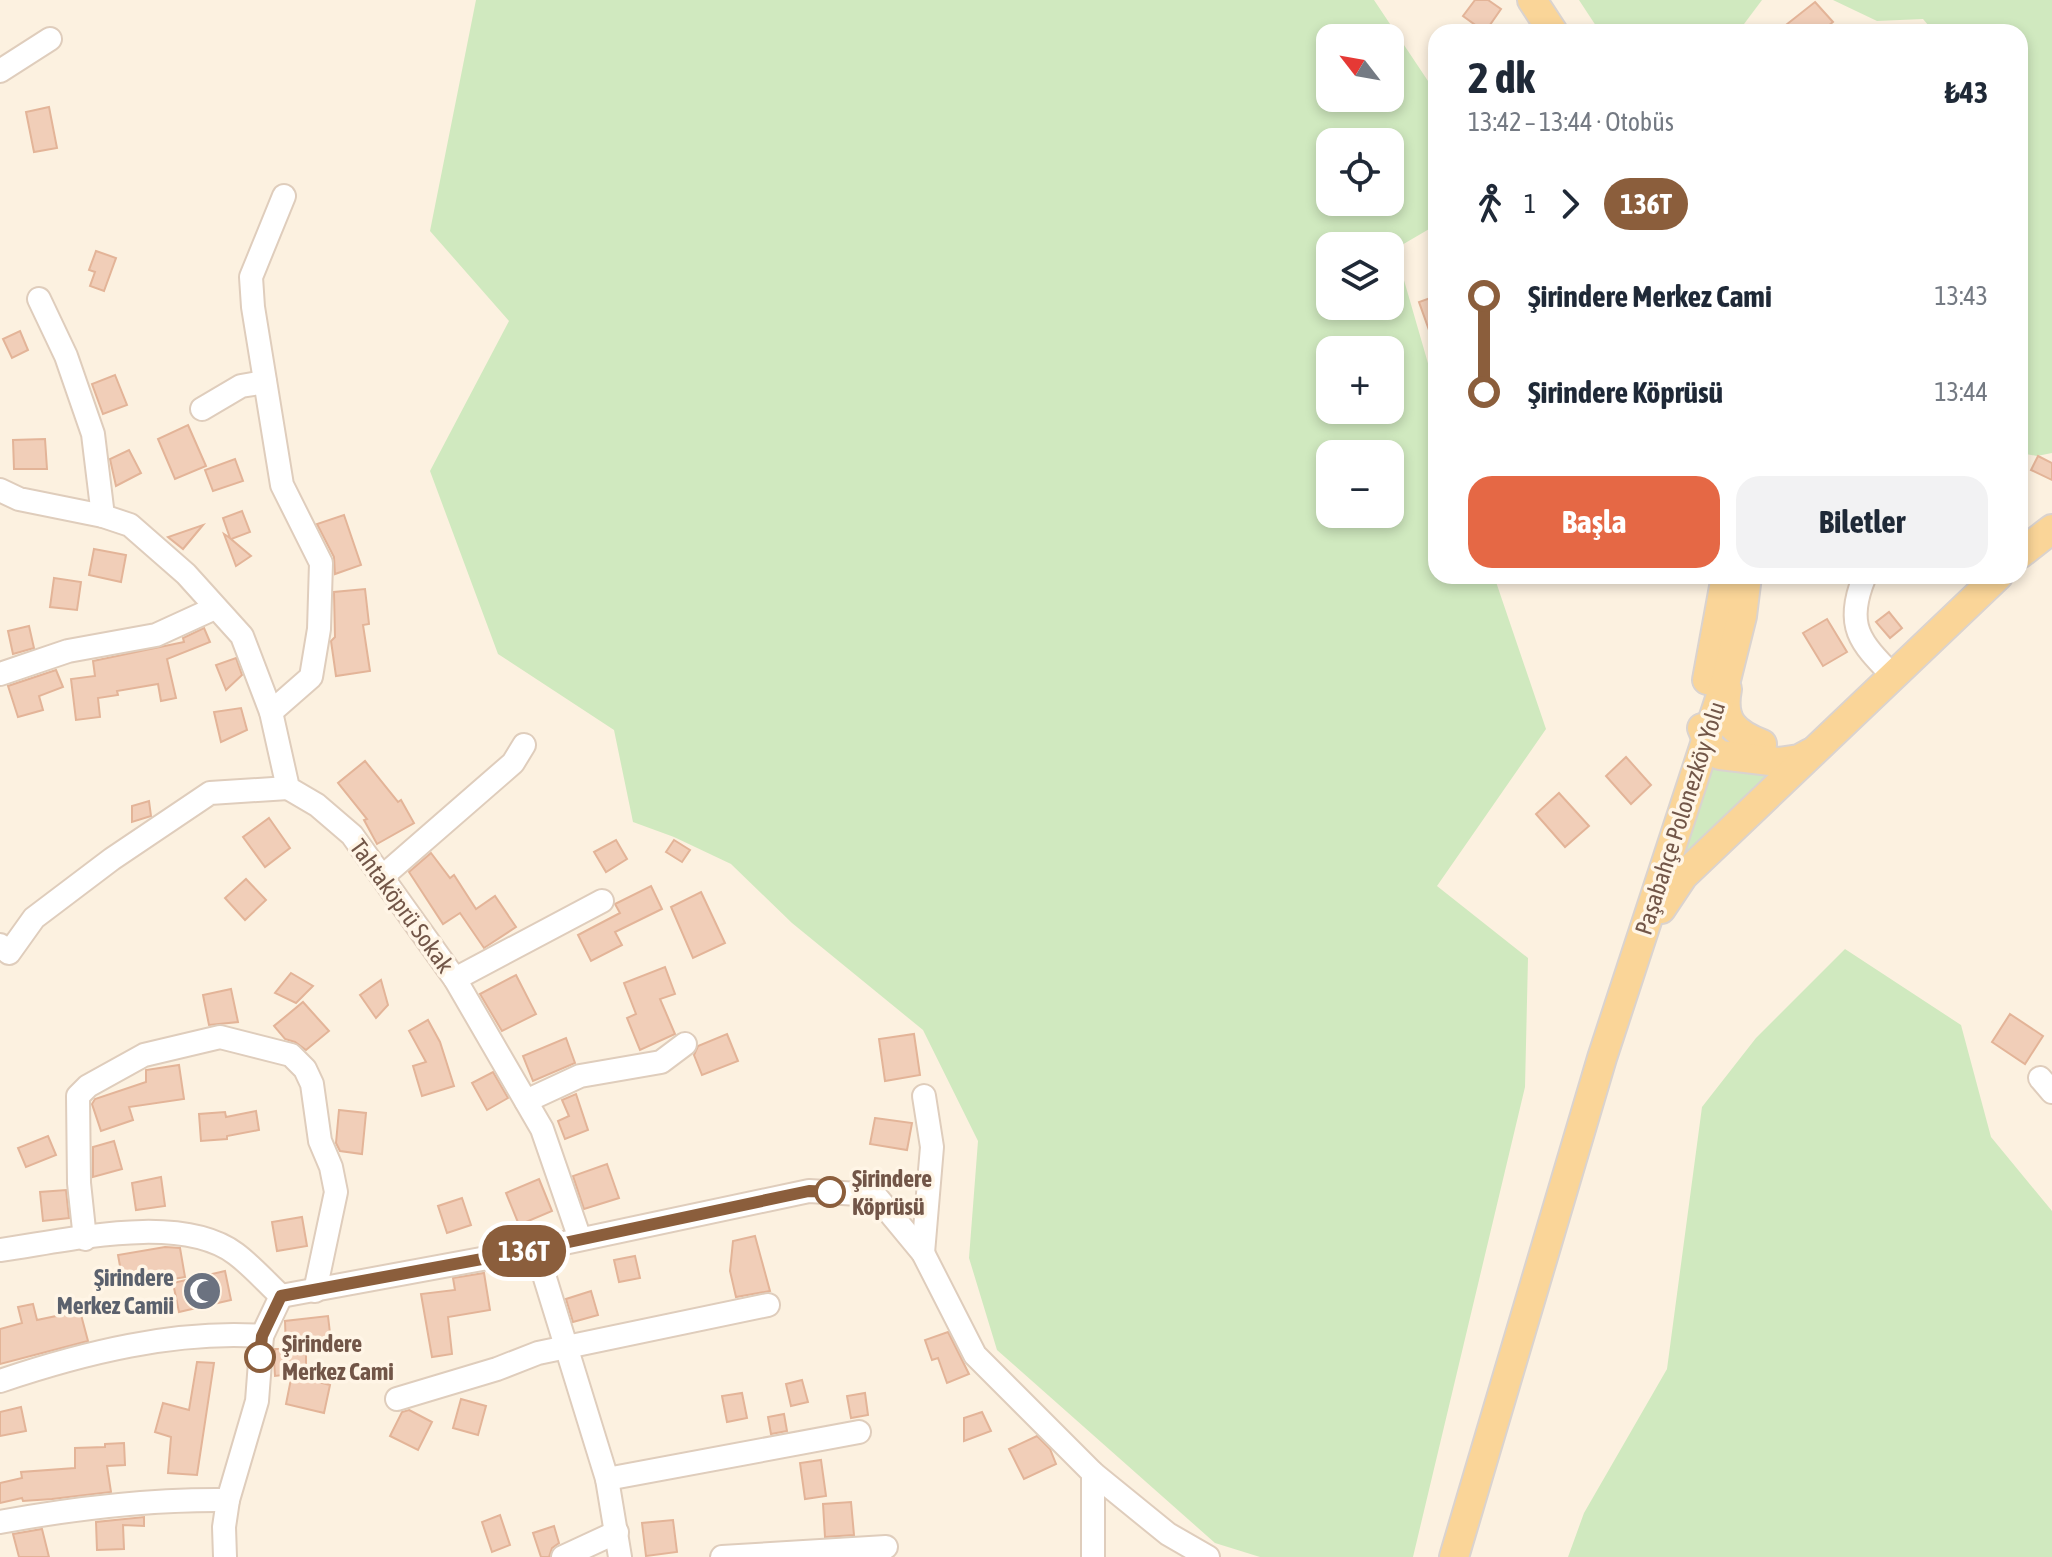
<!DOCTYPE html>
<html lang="tr">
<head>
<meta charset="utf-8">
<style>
  :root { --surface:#fff; --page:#f2f2f3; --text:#1f2937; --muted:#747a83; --accent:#e56845 }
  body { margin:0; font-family:"Asap Condensed",sans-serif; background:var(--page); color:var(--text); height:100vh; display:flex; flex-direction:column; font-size:30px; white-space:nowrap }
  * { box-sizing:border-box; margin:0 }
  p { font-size:26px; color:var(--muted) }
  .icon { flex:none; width:44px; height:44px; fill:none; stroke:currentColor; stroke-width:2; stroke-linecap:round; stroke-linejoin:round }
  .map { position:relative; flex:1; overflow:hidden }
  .details { position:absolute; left:1428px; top:24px; width:600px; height:560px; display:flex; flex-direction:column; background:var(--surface); border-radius:24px; box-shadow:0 4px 12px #0003 }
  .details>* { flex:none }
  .badge { padding:0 16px; border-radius:26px; font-size:28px; line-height:52px }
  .needle { width:52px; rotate:301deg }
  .controls { position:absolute; left:1316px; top:24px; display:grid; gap:16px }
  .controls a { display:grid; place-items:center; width:88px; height:88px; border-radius:16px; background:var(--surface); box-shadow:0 4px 12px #0003; font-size:40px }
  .map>.badge { position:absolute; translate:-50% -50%; box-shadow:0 0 0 4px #fff }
  .legs { display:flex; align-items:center; gap:12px; height:88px; padding:0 40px; font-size:26px }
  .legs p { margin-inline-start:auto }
  .headline { display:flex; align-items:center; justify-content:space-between; height:136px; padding:0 40px }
  h1 { font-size:44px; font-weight:700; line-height:60px }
  .button { display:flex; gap:16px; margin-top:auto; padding:16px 40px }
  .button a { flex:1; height:92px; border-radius:24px; background:var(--accent); color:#fff; font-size:32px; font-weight:700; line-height:92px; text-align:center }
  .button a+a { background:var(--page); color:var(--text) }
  ul { padding:0 40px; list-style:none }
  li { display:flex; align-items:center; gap:28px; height:96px; font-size:30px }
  li i { display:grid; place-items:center; width:12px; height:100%; margin:0 10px; background:currentColor }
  li i::after { content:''; width:20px; height:20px; margin:-10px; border:6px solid; border-radius:50%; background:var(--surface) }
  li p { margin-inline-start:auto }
  li:first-child i { background:linear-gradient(#0000 50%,currentColor 0) }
  li:last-child i { background:linear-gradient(currentColor 50%,#0000 0) }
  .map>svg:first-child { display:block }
</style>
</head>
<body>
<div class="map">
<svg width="2052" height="1557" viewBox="0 0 2052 1557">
  <rect width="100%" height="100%" fill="#fcf1e0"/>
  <g fill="#d0e9bf" fill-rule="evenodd">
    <path d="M 476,0 L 1374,0 L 1436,93 L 1436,225 L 1395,249 L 1436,391 L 1436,576 L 1494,576 L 1546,729 L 1437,886 L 1528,958 L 1525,1087 L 1413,1557 L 1260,1557 L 1215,1543 L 997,1350 L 969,1258 L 978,1141 L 923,1030 L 792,923 L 731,864 L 674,837 L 633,822 L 614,730 L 498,654 L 430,471 L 509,321 L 430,231 ZM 1330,38 L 1390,38 L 1390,98 L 1330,98 ZM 1330,142 L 1390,142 L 1390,202 L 1330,202 ZM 1330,246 L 1390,246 L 1390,306 L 1330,306 ZM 1330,350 L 1390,350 L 1390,410 L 1330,410 ZM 1330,454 L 1390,454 L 1390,514 L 1330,514 Z"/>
    <polygon points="1579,0 1762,0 1738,32 1654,32 1632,25 1625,32 1600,32"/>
    <polygon points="1833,0 2052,0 2052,453 2037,456 2020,453 2020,32 1934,32 1923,19 1877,21"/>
    <polygon points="1709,766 1775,769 1678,867"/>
    <polygon points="1845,949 1961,1025 1991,1137 2052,1211 2052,1557 1568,1557 1584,1513 1667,1369 1702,1107 1756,1038"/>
  </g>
  <g fill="#f1ceb8" stroke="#e3b498" stroke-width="2">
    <polygon points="1475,0 1488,0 1501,9 1485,32 1463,16"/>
    <polygon points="1815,2 1833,22 1821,32 1777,32"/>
    <polygon points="49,107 57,148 34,152 26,112"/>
    <polygon points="96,251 116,258 104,291 90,286 95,272 89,270"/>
    <polygon points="1436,296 1436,343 1434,344 1419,302"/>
    <polygon points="20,331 28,350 12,358 3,339"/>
    <polygon points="115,375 127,405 103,414 92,384"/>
    <polygon points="188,425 206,466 175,479 158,439"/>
    <polygon points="45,439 47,469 14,469 13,440"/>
    <polygon points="129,450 141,473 116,486 110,459"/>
    <polygon points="2038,456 2052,463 2052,480 2031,470"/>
    <polygon points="235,459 243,481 213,491 205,470"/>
    <polygon points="242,511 250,532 231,539 251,556 236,566 224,534 230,538 223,518"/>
    <polygon points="344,515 361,565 335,574 334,557 317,524"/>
    <polygon points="203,525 183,549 168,537"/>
    <polygon points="94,549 126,555 121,582 89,575"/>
    <polygon points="54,578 81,582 77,610 50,607"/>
    <polygon points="365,589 369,624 363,625 370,671 336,676 331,641 335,637 334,592"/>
    <polygon points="1889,612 1902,628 1890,638 1876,622"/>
    <polygon points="1827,619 1847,652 1823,666 1803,633"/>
    <polygon points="29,626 34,648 13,654 8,631"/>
    <polygon points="204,628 210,642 167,659 176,698 161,701 158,684 117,691 118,695 98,698 100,717 76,720 71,679 95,676 93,661 184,642 183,638"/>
    <polygon points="236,658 242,675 226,690 216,665"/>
    <polygon points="56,670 63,687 39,696 43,710 18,717 8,686"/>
    <polygon points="241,708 247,730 221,742 214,712"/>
    <polygon points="1626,757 1651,785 1631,804 1606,776"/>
    <polygon points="365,761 398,802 401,800 414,823 377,844 364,820 367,819 338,783"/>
    <polygon points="1559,793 1589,826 1565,847 1536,814"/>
    <polygon points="149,801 151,816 132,822 132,806"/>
    <polygon points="269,818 290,848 265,867 243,837"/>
    <polygon points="616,840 627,859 606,872 594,852"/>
    <polygon points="674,840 690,850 682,862 666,852"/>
    <polygon points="431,853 450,878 454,875 476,909 495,896 516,927 484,948 460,913 443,924 409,872"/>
    <polygon points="246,879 266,900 245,920 225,898"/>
    <polygon points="651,886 662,909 615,932 622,945 591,961 578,935 620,913 615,904"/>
    <polygon points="701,892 725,943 693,958 671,907"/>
    <polygon points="665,967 675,994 660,999 675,1034 640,1050 627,1018 636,1014 624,983"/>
    <polygon points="291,973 313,986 296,1003 275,993"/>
    <polygon points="516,975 536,1014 502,1031 480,994"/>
    <polygon points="381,980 388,1005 376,1018 360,995"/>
    <polygon points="231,989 238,1022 209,1025 203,995"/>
    <polygon points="303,1002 329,1031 306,1050 295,1042 285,1039 274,1026"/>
    <polygon points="2010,1014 2043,1036 2025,1064 1992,1042"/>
    <polygon points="428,1020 440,1042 454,1086 422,1096 413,1066 426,1062 409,1031"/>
    <polygon points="727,1034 738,1061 702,1075 694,1055 698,1046"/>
    <polygon points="914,1034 920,1075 885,1081 879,1039"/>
    <polygon points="566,1038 575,1063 533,1081 523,1056"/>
    <polygon points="179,1065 184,1099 129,1107 133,1120 101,1131 92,1104 95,1099 146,1082 146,1070"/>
    <polygon points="493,1072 508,1098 487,1110 472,1083"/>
    <polygon points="576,1094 588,1130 565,1139 558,1121 569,1116 562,1100"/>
    <polygon points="339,1110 366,1113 362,1154 340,1151 336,1143"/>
    <polygon points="256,1111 259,1130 227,1136 227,1139 201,1141 199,1114 225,1112 226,1117"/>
    <polygon points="875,1118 912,1123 907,1150 870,1144"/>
    <polygon points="48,1136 56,1155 26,1167 18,1148"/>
    <polygon points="114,1141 122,1169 93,1177 93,1147"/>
    <polygon points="607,1164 619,1198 584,1209 573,1176"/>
    <polygon points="161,1177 165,1206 136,1210 132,1183"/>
    <polygon points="539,1179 552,1211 519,1225 506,1193"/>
    <polygon points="66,1190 69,1218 43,1221 40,1192"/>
    <polygon points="462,1198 471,1225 447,1233 438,1206"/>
    <polygon points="302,1217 307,1246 277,1251 272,1222"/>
    <polygon points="755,1236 770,1291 736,1297 730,1271 733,1241"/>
    <polygon points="165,1247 180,1248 185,1277 124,1288 118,1255"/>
    <polygon points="635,1256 640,1278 619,1282 614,1260"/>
    <polygon points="225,1271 231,1300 179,1312 173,1283"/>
    <polygon points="484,1273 490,1310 448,1317 452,1354 432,1357 421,1294 455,1290 453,1278"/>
    <polygon points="591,1291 598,1315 573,1322 566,1299"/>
    <polygon points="33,1304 37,1320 80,1311 88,1341 0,1364 0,1329 22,1323 18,1307"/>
    <polygon points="328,1316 331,1342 306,1345 306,1379 330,1385 324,1413 286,1404 292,1374 275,1376 274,1359 275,1349 286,1349 285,1321"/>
    <polygon points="948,1332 969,1374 947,1383 938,1358 932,1360 925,1340"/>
    <polygon points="197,1362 214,1363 197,1475 168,1473 171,1437 155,1432 163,1403 189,1410"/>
    <polygon points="802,1380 808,1402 791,1406 786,1384"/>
    <polygon points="742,1393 747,1418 727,1422 722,1396"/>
    <polygon points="865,1393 868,1415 851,1418 847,1396"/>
    <polygon points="461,1399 486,1406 478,1435 453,1428"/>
    <polygon points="21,1407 26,1431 0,1436 0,1412"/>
    <polygon points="409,1410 432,1422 418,1450 390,1436 402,1412"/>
    <polygon points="982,1412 991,1431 964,1441 964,1418"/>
    <polygon points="784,1414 787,1431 771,1434 768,1417"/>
    <polygon points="1037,1436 1050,1449 1056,1464 1024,1479 1009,1449"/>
    <polygon points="124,1443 125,1465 107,1466 111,1492 52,1499 23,1501 22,1498 0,1503 0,1483 22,1478 21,1472 75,1468 75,1448 105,1447 105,1444"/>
    <polygon points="821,1460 826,1496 805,1499 800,1463"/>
    <polygon points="851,1502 854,1535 825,1537 823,1504"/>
    <polygon points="500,1515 510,1545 492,1552 482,1522"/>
    <polygon points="144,1517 144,1526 123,1525 124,1549 97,1550 96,1522"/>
    <polygon points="673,1520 677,1552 646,1556 642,1523"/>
    <polygon points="554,1526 559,1543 552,1548 549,1557 541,1557 533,1533"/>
    <polygon points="42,1529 49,1557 19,1557 13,1534"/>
  </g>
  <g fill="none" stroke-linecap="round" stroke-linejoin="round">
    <g stroke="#dfcdbc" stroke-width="26">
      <g id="minor">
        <polyline points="0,71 50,39"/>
        <polyline points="39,299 66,356 93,434 103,516"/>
        <polyline points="202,409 241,386 265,382"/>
        <polyline points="0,490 19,499 103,516 130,525 186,574 242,636 271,712 288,788 317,805 352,835 455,979 542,1129 580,1239"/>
        <path d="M 1864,578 C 1844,627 1861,643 1894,677"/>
        <polyline points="0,674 68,651 156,635 215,608"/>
        <polyline points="271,712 311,677 319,629 321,563 282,485 253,307 251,277 284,196"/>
        <polyline points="382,877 513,763 524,745"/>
        <polyline points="0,945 9,953 34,918 112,859 210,793 288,788"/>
        <polyline points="455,979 602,901"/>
        <polyline points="2040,1078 2052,1092"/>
        <polyline points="526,1101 580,1076 661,1062 685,1044"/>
        <polyline points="85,1239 79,1183 78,1096 88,1086 144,1055 220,1037 291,1055 305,1069 312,1084 320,1141 331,1167 336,1192 315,1291"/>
        <polyline points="536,1249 607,1479 620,1557"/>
        <path d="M 0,1250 C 66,1241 180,1212 236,1254 C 252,1266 267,1283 281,1296"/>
        <polyline points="923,1253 932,1147 924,1096"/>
        <polyline points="281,1296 536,1249 809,1191 875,1195 923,1253 975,1355 1093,1473 1168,1534 1208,1557"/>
        <path d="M 0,1381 C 83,1353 175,1330 262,1336"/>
        <polyline points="397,1399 497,1369 538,1353 768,1305"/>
        <polyline points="1093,1473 1093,1557"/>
        <polyline points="607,1479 859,1432"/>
        <path d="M 0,1522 C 75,1508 151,1499 228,1500"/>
        <polyline points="225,1557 224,1527 228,1500 257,1401 262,1336 281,1296"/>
        <polyline points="563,1557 617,1532"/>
        <polyline points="722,1557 886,1547"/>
      </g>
    </g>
    <g stroke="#dad3cf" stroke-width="32">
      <g id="major">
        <polyline points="1532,0 1553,32"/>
        <polyline points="2020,554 2052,529"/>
        <polyline points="1707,680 1726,576"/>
        <path d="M 1727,689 C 1721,721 1734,733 1762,744"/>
        <polyline points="1702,728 1710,747 1720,755 1779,762 1799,759 1810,753"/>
        <polyline points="1661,909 1683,876 1998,576"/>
        <polyline points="1454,1557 1602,1058 1726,680 1742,616 1747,576"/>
      </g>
    </g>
    <use href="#minor" stroke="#fff" stroke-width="22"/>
    <use href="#major" stroke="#fad598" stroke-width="28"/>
  </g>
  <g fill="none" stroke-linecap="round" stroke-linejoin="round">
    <g stroke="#fff" stroke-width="18">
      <polyline id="line-1" points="260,1357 262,1336 281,1296 536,1249 809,1191 830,1192"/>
    </g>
    <use href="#line-1" stroke="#8b5e3c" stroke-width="12"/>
  </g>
  <defs>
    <g id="mosque-disc" transform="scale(2)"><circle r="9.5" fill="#6b7280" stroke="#fff5e6"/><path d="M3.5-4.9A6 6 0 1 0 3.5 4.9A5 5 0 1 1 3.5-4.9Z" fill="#fff"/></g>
  </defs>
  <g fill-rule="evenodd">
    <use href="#mosque-disc" x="202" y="1291"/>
  </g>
  <g fill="#fff" stroke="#8b5e3c" stroke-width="4">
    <circle cx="830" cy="1192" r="14"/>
    <circle cx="260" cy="1357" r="14"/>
  </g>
  <g text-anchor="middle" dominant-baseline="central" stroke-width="7" stroke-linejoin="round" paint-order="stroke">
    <g font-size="24" fill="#725648" stroke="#fff5e6">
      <text transform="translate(1680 818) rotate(-72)">Paşabahçe Polonezköy Yolu</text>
      <text transform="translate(402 906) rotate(54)">Tahtaköprü Sokak</text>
    </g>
    <g font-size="24" font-weight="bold" fill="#725648" stroke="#fff5e6" text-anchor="start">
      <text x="852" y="1178">Şirindere<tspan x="852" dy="28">Köprüsü</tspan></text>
      <text x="282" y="1343">Şirindere<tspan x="282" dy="28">Merkez Cami</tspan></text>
    </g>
    <g font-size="24" font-weight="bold" fill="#5b616d" stroke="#fff5e6" text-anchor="end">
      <text x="174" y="1277">Şirindere<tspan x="174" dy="28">Merkez Camii</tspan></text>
    </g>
  </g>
</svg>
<div class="controls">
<a><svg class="needle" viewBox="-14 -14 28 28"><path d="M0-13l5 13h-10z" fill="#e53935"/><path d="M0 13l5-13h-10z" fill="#747a83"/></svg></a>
<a><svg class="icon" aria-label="locate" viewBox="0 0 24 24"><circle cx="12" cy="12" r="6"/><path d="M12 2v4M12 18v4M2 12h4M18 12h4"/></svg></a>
<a><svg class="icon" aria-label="layers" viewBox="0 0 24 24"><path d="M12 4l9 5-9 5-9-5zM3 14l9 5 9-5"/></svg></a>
<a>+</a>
<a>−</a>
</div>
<b class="badge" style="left:524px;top:1251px;background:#8b5e3c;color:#fff">136T</b>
<section class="details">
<div class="headline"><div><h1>2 dk</h1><p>13:42 – 13:44 · Otobüs</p></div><b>₺43</b></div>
<div class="legs"><svg class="icon" aria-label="walk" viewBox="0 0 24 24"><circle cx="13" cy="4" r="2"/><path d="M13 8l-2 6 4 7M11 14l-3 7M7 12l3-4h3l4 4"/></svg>1<svg class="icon" aria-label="forward" viewBox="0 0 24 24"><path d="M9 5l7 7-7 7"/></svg><b class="badge" style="background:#8b5e3c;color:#fff">136T</b></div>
<ul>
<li><i style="color:#8b5e3c"></i><b>Şirindere Merkez Cami</b><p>13:43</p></li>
<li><i style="color:#8b5e3c"></i><b>Şirindere Köprüsü</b><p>13:44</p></li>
</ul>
<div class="button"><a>Başla</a><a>Biletler</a></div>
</section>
</div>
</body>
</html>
